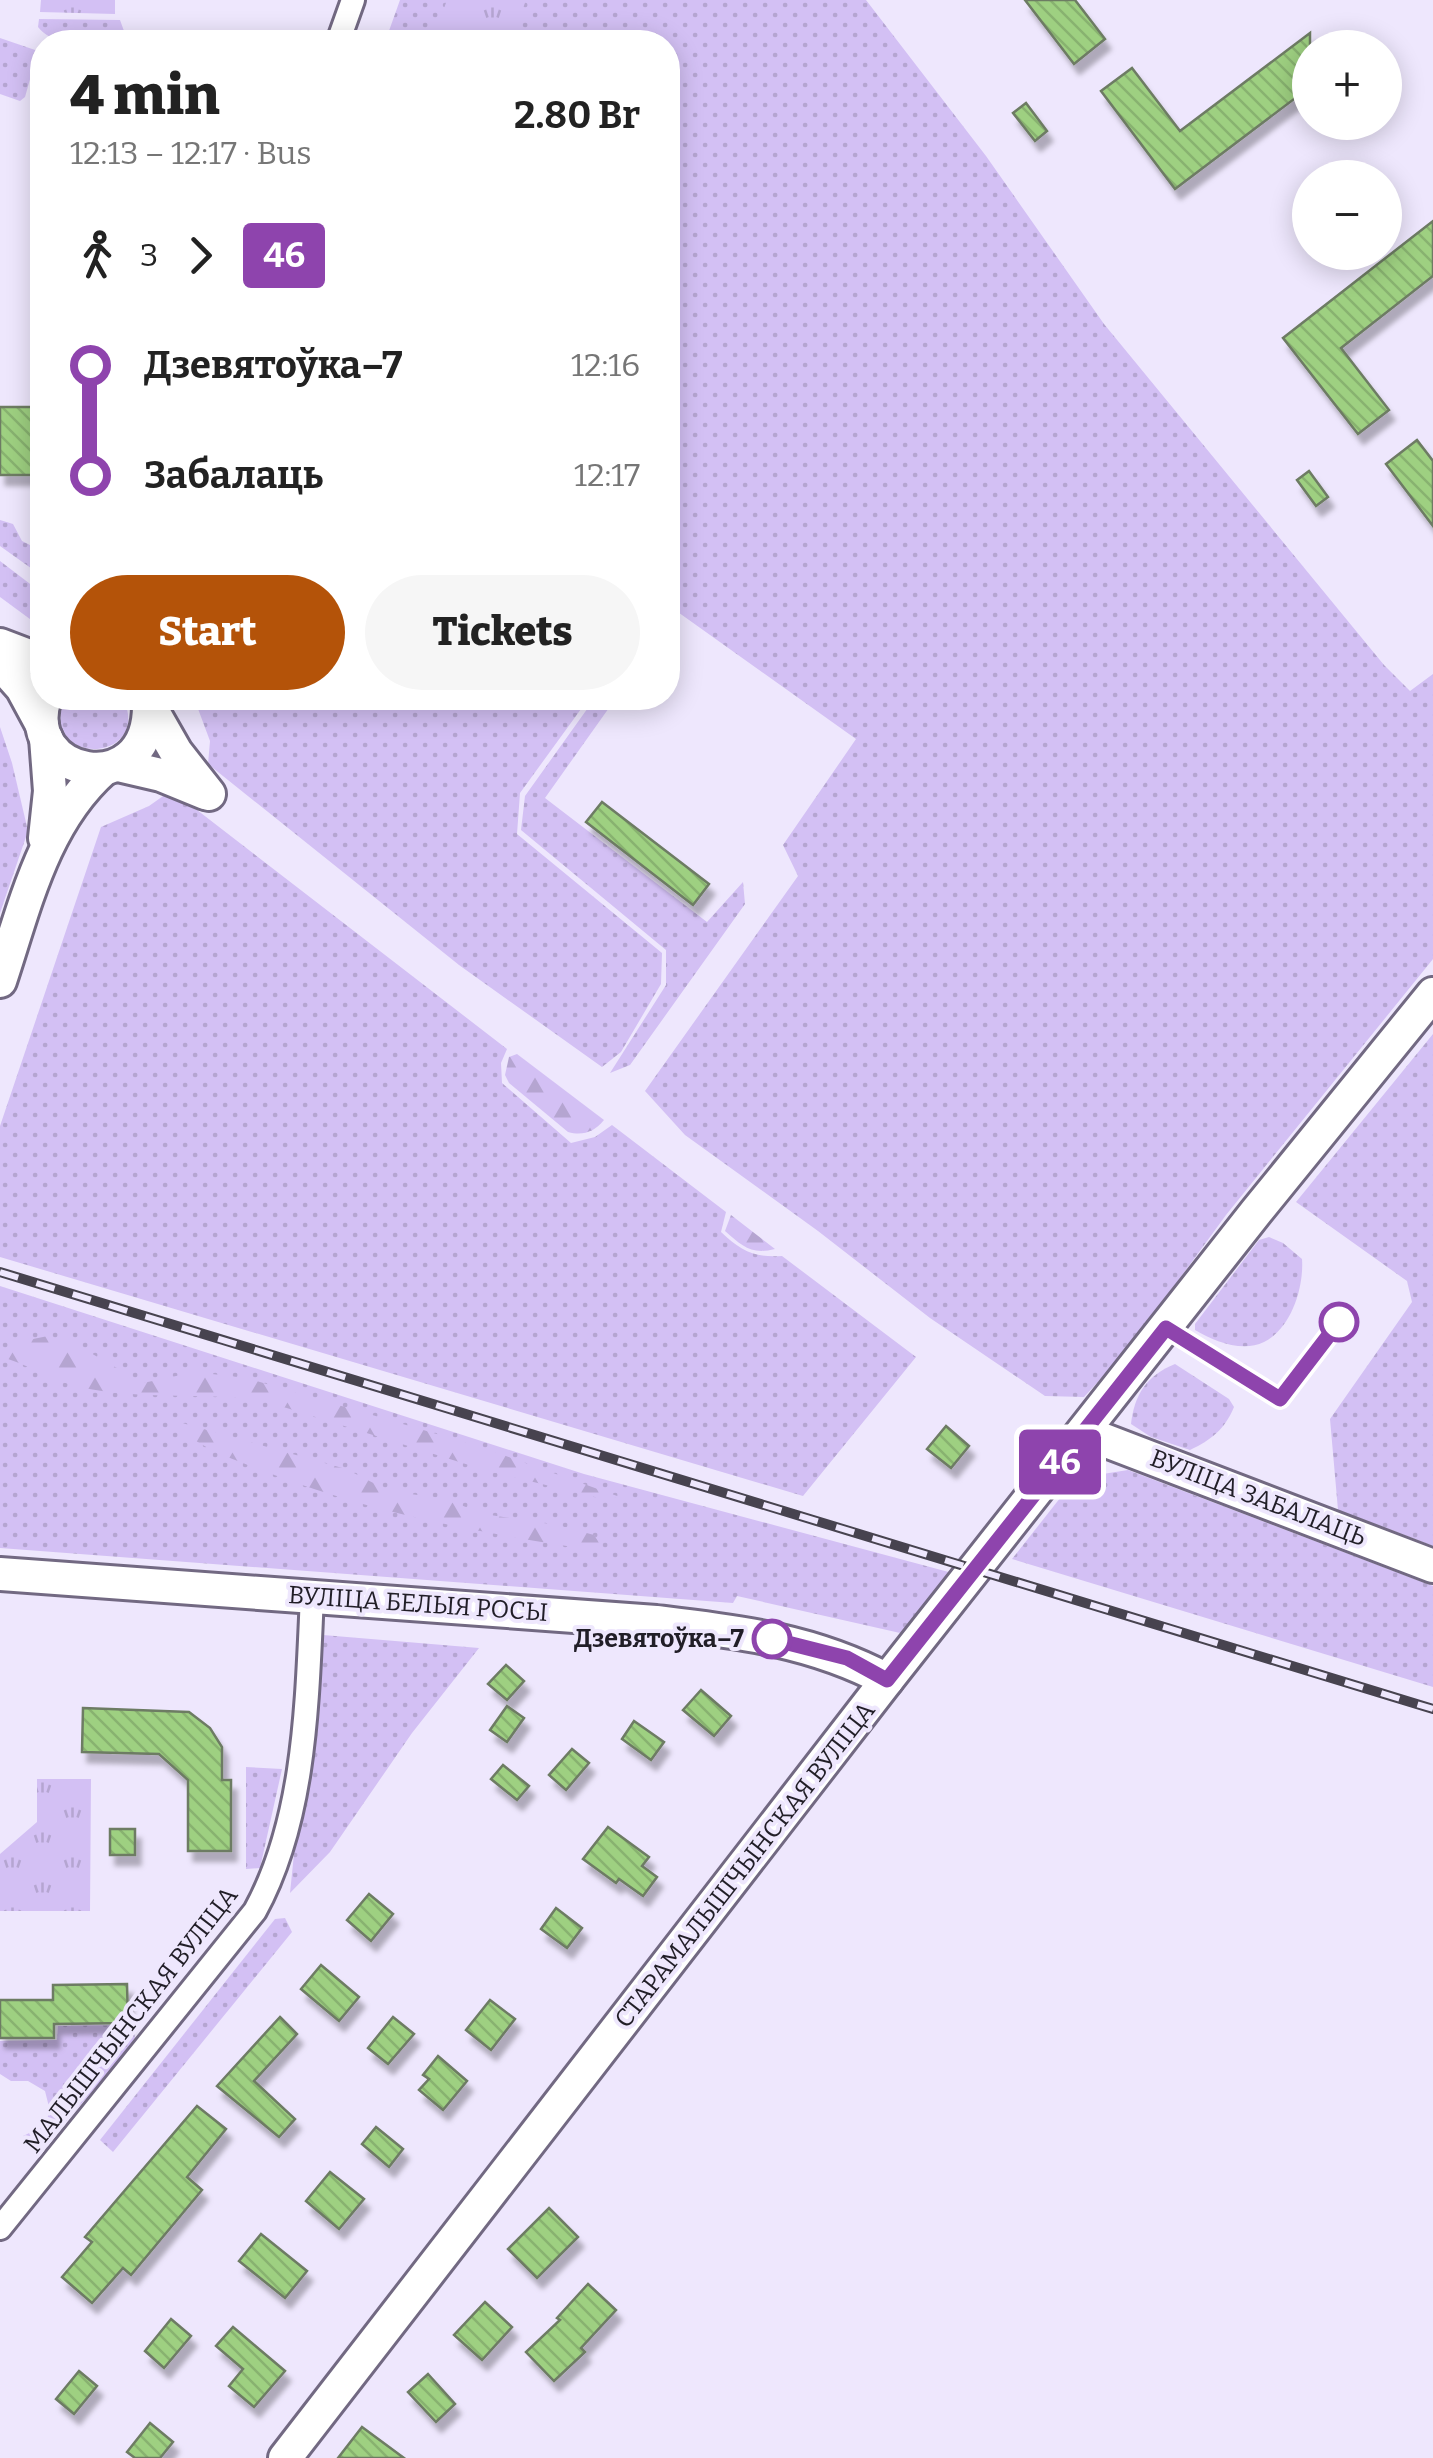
<!DOCTYPE html>
<html lang="en">
<head>
<meta charset="utf-8">
<style>
  :root { --surface:#fff; --page:#f6f6f6; --text:#222; --muted:#767676; --accent:#b45309 }
  body { margin:0; font-family:Bitter,serif; background:var(--page); color:var(--text); height:100vh; display:flex; flex-direction:column; font-size:38px; white-space:nowrap }
  * { box-sizing:border-box; margin:0 }
  p { font-size:32px; color:var(--muted) }
  .icon { flex:none; width:55px; height:55px; fill:none; stroke:currentColor; stroke-width:2; stroke-linecap:round; stroke-linejoin:round }
  .map { position:relative; flex:1; overflow:hidden }
  .panel { position:absolute; left:30px; top:30px; width:650px; height:680px; display:flex; flex-direction:column; background:var(--surface); border-radius:40px; box-shadow:0 5px 25px #0003 }
  .panel>* { flex:none }
  .badge { padding:0 20px; border-radius:8px; font-size:35px; line-height:65px }
  .buttons { position:absolute; left:1292px; top:30px; display:grid; gap:20px }
  .buttons a { display:grid; place-items:center; width:110px; height:110px; border-radius:50%; background:var(--surface); box-shadow:0 5px 25px #0003; font-size:50px }
  .map>.badge { position:absolute; translate:-50% -50%; box-shadow:0 0 0 5px #fff }
  .legs { display:flex; align-items:center; gap:15px; height:110px; padding:0 40px; font-size:32px }
  .legs p { margin-inline-start:auto }
  .overview { display:flex; align-items:center; justify-content:space-between; height:170px; padding:0 40px }
  h1 { font-size:55px; font-weight:800; line-height:75px }
  .button { display:flex; gap:20px; margin-top:auto; padding:20px 40px }
  .button a { flex:1; height:115px; border-radius:60px; background:var(--accent); color:#fff; font-size:40px; font-weight:800; line-height:115px; text-align:center }
  .button a+a { background:var(--page); color:var(--text) }
  ul { padding:0 40px; list-style:none }
  li { display:flex; align-items:center; gap:35px; height:110px; font-size:38px }
  li i { display:grid; place-items:center; width:15px; height:100%; margin:0 12px; background:currentColor }
  li i::after { content:''; width:25px; height:25px; margin:-12px; border:8px solid; border-radius:50%; background:var(--surface) }
  li p { margin-inline-start:auto }
  li:first-child i { background:linear-gradient(#0000 50%,currentColor 0) }
  li:last-child i { background:linear-gradient(currentColor 50%,#0000 0) }
  .map>svg:first-child { display:block }
</style>
</head>
<body>
<div class="map">
<svg width="1433" height="2458" viewBox="0 0 1433 2458">
  <defs>
    <pattern id="grass-dots" width="8" height="8" patternUnits="userSpaceOnUse" patternTransform="scale(2.5)"><rect width="8" height="8" fill="#d3c0f4"/><path d="M2 2h.1M6 6h.1" fill="none" stroke="#b5a5d1" stroke-width="1.8" stroke-linecap="round"/></pattern>
    <pattern id="forest-firs" width="22" height="20" patternUnits="userSpaceOnUse" patternTransform="scale(2.5)"><rect width="22" height="20" fill="#d3c0f4"/><path d="M5 1l3.5 6h-7zM16 11l3.5 6h-7z" fill="#b5a5d1"/></pattern>
    <pattern id="park-tufts" width="24" height="20" patternUnits="userSpaceOnUse" patternTransform="scale(2.5)"><rect width="24" height="20" fill="#d3c0f4"/><path d="M3 7l-1-3M5 7V3M7 7l1-3M15 17l-1-3M17 17v-4M19 17l1-3" fill="none" stroke="#b5a5d1"/></pattern>
    <pattern id="building-back-hatch" width="6" height="6" patternUnits="userSpaceOnUse" patternTransform="scale(2.5)"><rect width="6" height="6" fill="#9ed081"/><path d="M-1 5l2 2M0 0l6 6M5-1l2 2" fill="none" stroke="#88b26f"/></pattern>
    <filter id="shadow"><feDropShadow dx="5.5" dy="10" stdDeviation="2.5" flood-color="#0004"/></filter>
  </defs>
  <rect width="100%" height="100%" fill="#eee7fd"/>
  <g fill="url(#grass-dots)">
    <polygon points="400,0 866,0 986,156 1104,324 1384,665 1410,691 1433,674 1433,959 1226,1215 1129,1348 1084,1397 1045,1396 930,1318 818,1231 685,1135 645,1091 798,876 783,845 856,739 668,605 668,42 385,42"/>
    <path d="M 39,19 L 120,20 L 128,42 C 101,43 57,51 38,27 Z"/>
    <polygon points="0,38 38,51 25,97 20,101 0,94"/>
    <polygon points="0,520 13,524 22,541 32,546 42,576 0,546"/>
    <polygon points="0,561 42,593 42,623 34,622 0,597"/>
    <path d="M 65,698 L 123,698 C 154,764 36,768 65,698 Z"/>
    <polygon points="194,698 589,698 520,793 517,834 662,953 661,984 621,1052 602,1067 459,965 208,764 210,741"/>
    <polygon points="595,698 616,698 545,798 707,922 743,882 745,904 630,1065 610,1073 666,985 666,950 521,830 525,796"/>
    <polygon points="0,727 12,763 28,831 0,913"/>
    <path d="M 166,794 L 188,803 L 507,1049 L 501,1063 L 502,1083 L 571,1143 L 595,1137 L 612,1125 L 726,1212 L 721,1232 C 741,1251 755,1258 782,1256 L 916,1357 L 803,1496 L 0,1257 L 0,1126 L 101,827 L 149,806 Z"/>
    <polygon points="1433,1034 1433,1546 1338,1510 1330,1419 1412,1302 1407,1281 1296,1202"/>
    <path d="M 1269,1237 L 1283,1243 L 1302,1259 C 1304,1286 1292,1328 1264,1342 C 1242,1353 1214,1341 1195,1330 L 1195,1324 L 1259,1240 Z"/>
    <polygon points="0,1286 584,1474 956,1574 909,1635 737,1596 733,1603 0,1548"/>
    <path d="M 1175,1364 L 1229,1399 L 1234,1407 C 1225,1429 1211,1440 1190,1450 L 1151,1437 L 1131,1424 C 1134,1395 1147,1375 1175,1364 Z"/>
    <polygon points="1128,1470 1433,1586 1433,1687 1012,1559 1068,1488 1090,1476"/>
    <polygon points="323,1635 479,1648 412,1733 330,1852 290,1893 294,1854 310,1776"/>
    <polygon points="246,1767 282,1769 260,1868 246,1869"/>
    <polygon points="285,1918 292,1932 113,2152 100,2140 275,1919"/>
    <polygon points="134,2025 135,2042 41,2150 23,2136 44,2126 50,2111 45,2091 28,2081 11,2081 0,2074 0,2041 57,2040 58,2026"/>
  </g>
  <g fill="url(#forest-firs)">
    <path d="M 517,1054 L 604,1120 C 594,1132 583,1136 568,1132 L 509,1083 L 505,1075 L 509,1057 Z"/>
    <path d="M 731,1215 L 775,1249 C 751,1255 742,1246 725,1231 Z"/>
    <path d="M 48,1336 L 75,1344 L 143,1383 L 195,1372 L 246,1378 L 481,1447 L 620,1497 L 603,1499 L 488,1471 L 258,1399 C 198,1393 139,1400 80,1387 C 56,1382 32,1367 8,1359 L 13,1343 Z"/>
    <path d="M 168,1419 L 346,1469 L 389,1491 L 439,1498 L 490,1515 L 557,1525 L 594,1535 L 606,1552 C 491,1535 378,1515 269,1473 C 228,1457 201,1450 168,1419 Z"/>
  </g>
  <g fill="url(#park-tufts)">
    <polygon points="41,0 115,0 115,14 40,12"/>
    <polygon points="447,0 526,0 511,42 452,42 434,36"/>
    <polygon points="37,1779 91,1779 90,1911 0,1911 0,1854 37,1822"/>
  </g>
  <g fill="url(#building-back-hatch)" stroke="#6d7b64" stroke-width="2.5" filter="url(#shadow)">
    <polygon points="1025,0 1075,0 1105,39 1074,64"/>
    <polygon points="1310,33 1310,87 1175,189 1101,91 1132,68 1180,131"/>
    <polygon points="1026,103 1047,131 1035,141 1013,113"/>
    <polygon points="1433,221 1433,276 1341,348 1389,410 1358,434 1283,338"/>
    <rect x="0" y="407" width="42" height="68"/>
    <polygon points="1417,440 1433,461 1433,526 1386,464"/>
    <polygon points="1309,471 1328,497 1316,506 1297,480"/>
    <polygon points="602,802 709,884 693,905 586,822"/>
    <polygon points="946,1426 969,1446 951,1468 927,1449"/>
    <polygon points="506,1665 524,1681 507,1700 488,1684"/>
    <polygon points="701,1690 731,1716 714,1736 683,1710"/>
    <polygon points="507,1706 524,1718 507,1742 490,1730"/>
    <polygon points="83,1708 189,1712 210,1728 222,1747 222,1780 231,1780 231,1851 188,1851 188,1780 159,1754 82,1752"/>
    <polygon points="634,1721 664,1742 651,1760 622,1739"/>
    <polygon points="572,1749 589,1763 566,1790 549,1775"/>
    <polygon points="503,1765 529,1786 517,1800 491,1779"/>
    <polygon points="608,1827 649,1857 642,1866 657,1877 643,1896 619,1879 616,1883 583,1859"/>
    <rect x="110" y="1829" width="25" height="26"/>
    <polygon points="369,1894 393,1914 371,1941 347,1920"/>
    <polygon points="556,1908 582,1928 567,1948 541,1929"/>
    <polygon points="321,1965 359,1997 339,2021 301,1989"/>
    <polygon points="127,1984 128,2023 54,2024 54,2038 0,2038 0,2000 53,2000 53,1985"/>
    <polygon points="490,2000 515,2019 491,2050 466,2030"/>
    <polygon points="280,2017 297,2034 254,2081 295,2119 279,2137 217,2086"/>
    <polygon points="393,2017 414,2034 388,2064 368,2048"/>
    <polygon points="438,2056 467,2081 443,2110 419,2090 429,2079 423,2075"/>
    <polygon points="197,2106 226,2129 187,2177 202,2190 131,2275 123,2268 92,2303 62,2277 92,2242 85,2237"/>
    <polygon points="376,2127 403,2149 389,2167 362,2144"/>
    <polygon points="330,2172 364,2199 339,2229 306,2201"/>
    <polygon points="549,2208 578,2237 537,2278 508,2249"/>
    <polygon points="261,2234 307,2271 285,2298 239,2261"/>
    <polygon points="588,2284 616,2310 581,2348 585,2352 554,2381 526,2352 560,2320 557,2318"/>
    <polygon points="485,2302 512,2327 482,2360 454,2335"/>
    <polygon points="171,2319 191,2336 164,2368 145,2351"/>
    <polygon points="233,2327 285,2371 254,2407 229,2386 243,2369 216,2346"/>
    <polygon points="79,2371 97,2386 74,2414 56,2399"/>
    <polygon points="428,2374 455,2404 436,2422 408,2392"/>
    <polygon points="150,2423 173,2442 160,2458 135,2458 127,2452"/>
    <polygon points="362,2427 404,2458 338,2458"/>
  </g>
  <g fill="none" stroke-linecap="round" stroke-linejoin="round">
    <g stroke="#726982" stroke-width="28">
      <g id="street">
        <polyline points="338,42 353,0"/>
        <path d="M 0,2228 L 255,1911 C 306,1818 307,1700 312,1596"/>
      </g>
    </g>
    <g stroke="#726982" stroke-width="38">
      <g id="secondary">
        <polyline points="0,645 42,661"/>
        <polyline points="0,663 22,688 42,725"/>
        <path d="M 45,698 C 19,776 149,804 149,706"/>
        <polyline points="148,703 176,752 209,794"/>
        <polyline points="118,765 161,775 205,793"/>
        <polyline points="45,838 50,791 46,738"/>
        <path d="M 0,981 C 25,906 43,823 104,769"/>
        <polyline points="1083,1432 1433,1566"/>
        <path d="M 0,1574 L 656,1622 C 739,1632 812,1640 887,1680"/>
        <polyline points="285,2458 887,1680 1256,1212 1433,994"/>
      </g>
    </g>
    <use href="#street" stroke="#fff" stroke-width="22"/>
    <use href="#secondary" stroke="#fff" stroke-width="32"/>
    <g stroke="#47434f" stroke-width="10">
      <polyline id="rail" points="0,1272 1433,1709"/>
    </g>
    <use href="#rail" stroke="#eee7fd" stroke-width="6" stroke-dasharray="19" stroke-linecap="butt"/>
  </g>
  <g fill="none" stroke-linecap="round" stroke-linejoin="round">
    <g stroke="#fff" stroke-width="22">
      <polyline id="line-1" points="772,1639 847,1658 887,1680 1166,1328 1280,1399 1339,1322"/>
    </g>
    <use href="#line-1" stroke="#8e44ad" stroke-width="15"/>
  </g>
  <g fill="#fff" stroke="#8e44ad" stroke-width="5">
    <circle cx="1339" cy="1322" r="18"/>
    <circle cx="772" cy="1639" r="18"/>
  </g>
  <g text-anchor="middle" dominant-baseline="central" stroke-width="8" stroke-linejoin="round" paint-order="stroke">
    <g font-size="25" fill="#211e27" stroke="#eee7fd">
      <text transform="translate(1258 1498) rotate(21)">ВУЛІЦА ЗАБАЛАЦЬ</text>
      <text transform="translate(418 1604) rotate(4)">ВУЛІЦА БЕЛЫЯ РОСЫ</text>
      <text transform="translate(745 1865) rotate(-52)">СТАРАМАЛЫШЧЫНСКАЯ ВУЛІЦА</text>
      <text transform="translate(131 2020) rotate(-52)">МАЛЫШЧЫНСКАЯ ВУЛІЦА</text>
    </g>
    <g font-size="25" font-weight="bold" fill="#211e27" stroke="#eee7fd" text-anchor="end">
      <text x="744" y="1639">Дзевятоўка–7</text>
    </g>
  </g>
</svg>
<div class="buttons">
<a>+</a>
<a>−</a>
</div>
<b class="badge" style="left:1060px;top:1462px;background:#8e44ad;color:#fff">46</b>
<section class="panel">
<div class="overview"><div><h1>4 min</h1><p>12:13 – 12:17 · Bus</p></div><b>2.80 Br</b></div>
<div class="legs"><svg class="icon" aria-label="walk" viewBox="0 0 24 24"><circle cx="13" cy="4" r="2"/><path d="M13 8l-2 6 4 7M11 14l-3 7M7 12l3-4h3l4 4"/></svg>3<svg class="icon" aria-label="forward" viewBox="0 0 24 24"><path d="M9 5l7 7-7 7"/></svg><b class="badge" style="background:#8e44ad;color:#fff">46</b></div>
<ul>
<li><i style="color:#8e44ad"></i><b>Дзевятоўка–7</b><p>12:16</p></li>
<li><i style="color:#8e44ad"></i><b>Забалаць</b><p>12:17</p></li>
</ul>
<div class="button"><a>Start</a><a>Tickets</a></div>
</section>
</div>
</body>
</html>
